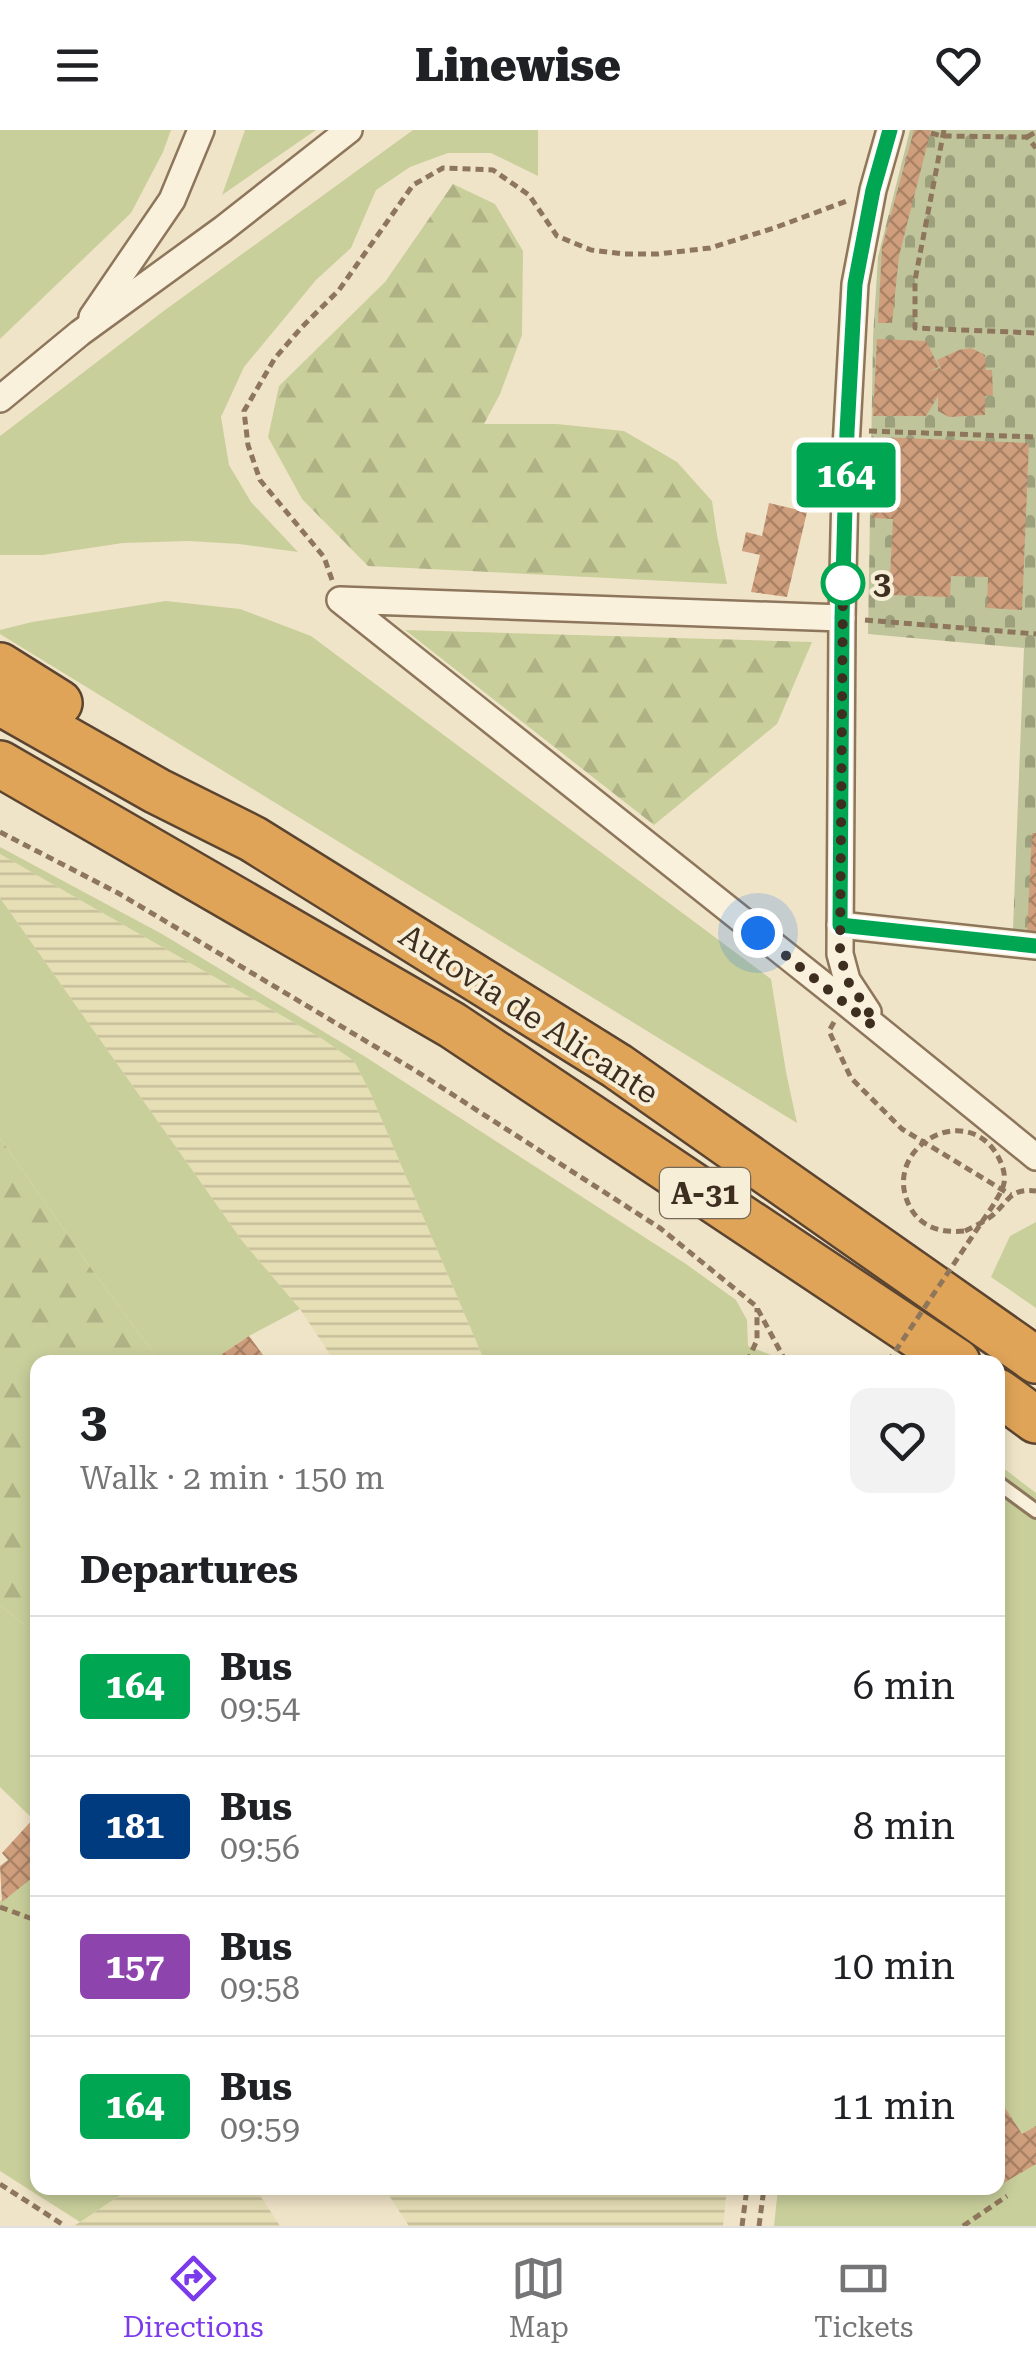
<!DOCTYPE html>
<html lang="en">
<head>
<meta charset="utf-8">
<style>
  :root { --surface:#fff; --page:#f2f2f2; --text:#202124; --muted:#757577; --line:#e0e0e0; --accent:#7c3aed }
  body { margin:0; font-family:"Roboto Serif",serif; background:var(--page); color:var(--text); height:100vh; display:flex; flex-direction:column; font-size:38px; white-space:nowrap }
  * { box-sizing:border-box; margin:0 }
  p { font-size:32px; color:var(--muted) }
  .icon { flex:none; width:55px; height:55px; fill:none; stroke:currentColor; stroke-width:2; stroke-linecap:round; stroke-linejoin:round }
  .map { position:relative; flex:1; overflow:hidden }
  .drawer { position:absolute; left:30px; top:1225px; width:975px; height:840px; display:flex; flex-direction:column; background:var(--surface); border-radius:20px; box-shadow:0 5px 15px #0003 }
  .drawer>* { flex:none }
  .badge { padding:0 20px; border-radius:8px; font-size:35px; line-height:65px }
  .you { position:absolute; width:50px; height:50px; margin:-25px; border:8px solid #fff; border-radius:50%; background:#1a73e8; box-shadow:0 0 0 15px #1a73e833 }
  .map>.badge { position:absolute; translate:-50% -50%; box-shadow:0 0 0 5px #fff }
  h2 { padding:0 50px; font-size:38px; line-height:90px }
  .round { display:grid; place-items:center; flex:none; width:105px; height:105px; border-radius:20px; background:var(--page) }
  .overview { display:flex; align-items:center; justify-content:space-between; height:170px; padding:0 50px }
  h1 { font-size:48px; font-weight:800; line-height:75px }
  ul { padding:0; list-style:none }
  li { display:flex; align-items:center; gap:30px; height:140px; padding:0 50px; border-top:2px solid var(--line) }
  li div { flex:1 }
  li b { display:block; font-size:38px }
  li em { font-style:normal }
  li .badge { min-width:110px; font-weight:700; text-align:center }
  header { display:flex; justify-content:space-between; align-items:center; height:130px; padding:0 50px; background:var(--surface); font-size:45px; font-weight:800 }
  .tab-bar { display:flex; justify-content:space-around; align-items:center; height:140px; border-top:2px solid var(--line); background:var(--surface); font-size:28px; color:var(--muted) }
  .tab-bar a { display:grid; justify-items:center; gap:5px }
  .tab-bar .active { color:var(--accent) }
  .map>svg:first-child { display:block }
</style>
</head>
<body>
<header><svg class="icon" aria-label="menu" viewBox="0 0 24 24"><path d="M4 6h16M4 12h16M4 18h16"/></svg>Linewise<svg class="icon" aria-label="heart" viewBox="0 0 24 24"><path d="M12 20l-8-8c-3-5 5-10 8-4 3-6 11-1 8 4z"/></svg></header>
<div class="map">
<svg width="1036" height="2096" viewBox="0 0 1036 2096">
  <defs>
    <pattern id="farmland-rules" width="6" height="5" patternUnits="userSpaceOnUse" patternTransform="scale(2.5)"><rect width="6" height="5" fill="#e6deb5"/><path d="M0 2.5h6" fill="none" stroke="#c6bf9b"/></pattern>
    <pattern id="forest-firs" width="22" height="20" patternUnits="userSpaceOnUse" patternTransform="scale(2.5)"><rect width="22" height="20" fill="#c9cf9b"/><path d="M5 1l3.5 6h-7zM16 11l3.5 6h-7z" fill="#aeb285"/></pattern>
    <pattern id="cemetery-stones" width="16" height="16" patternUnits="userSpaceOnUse" patternTransform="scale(2.5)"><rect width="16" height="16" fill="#bfc49a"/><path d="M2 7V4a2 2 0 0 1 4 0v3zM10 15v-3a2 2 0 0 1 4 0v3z" fill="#9ca07d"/></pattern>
    <pattern id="building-cross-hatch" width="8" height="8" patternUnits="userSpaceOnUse" patternTransform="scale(2.5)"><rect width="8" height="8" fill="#cf9f7d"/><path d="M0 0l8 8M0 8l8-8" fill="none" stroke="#a98266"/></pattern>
  </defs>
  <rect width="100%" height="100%" fill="#f0e4c8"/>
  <g fill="url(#farmland-rules)">
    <polygon points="0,724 321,908 354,931 370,962 485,1232 335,1232 300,1179 243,1112 0,768"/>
    <polygon points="131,2058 255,2058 280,2096 74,2096"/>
    <polygon points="384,2058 727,2058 723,2096 409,2096"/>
  </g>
  <g fill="#c9cf9b">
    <polygon points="0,0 171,0 163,22 131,83 0,209"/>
    <polygon points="245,0 316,0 222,65"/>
    <polygon points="413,0 538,0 538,46 491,23 448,23 410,37 376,60 351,118 316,150 244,237 221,287 229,335 251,372 298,422 239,414 189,411 123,413 43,425 0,425 0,306 165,180"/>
    <polygon points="166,471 240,479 311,506 771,849 786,942 797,993 0,504 0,500 32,492"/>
    <polygon points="0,717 162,804 364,926 686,1134 736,1170 747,1190 748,1216 771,1225 774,1232 485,1232 370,962 354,931 321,908 0,724"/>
    <polygon points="0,768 243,1112 300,1179 249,1206 210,1232 160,1232 85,1130 0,1008"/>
    <polygon points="1036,1092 1036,1178 991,1147 1010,1106"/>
    <polygon points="998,1334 1036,1363 1036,2096 774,2096 778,2058 998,2058"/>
    <polygon points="0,1475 37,1505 37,1693 0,1657"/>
    <polygon points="37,1742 38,2058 131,2058 80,2092 0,2041 0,1771"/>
  </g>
  <g fill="url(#forest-firs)">
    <polygon points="453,54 495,74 523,121 522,205 500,264 484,294 557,294 624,301 677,332 712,371 717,405 727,454 368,436 302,369 268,307 279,256 385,152"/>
    <polygon points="405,500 812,512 777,594 654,695"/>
    <polygon points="0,1008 85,1130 160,1232 38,1232 37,1505 0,1475"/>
  </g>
  <polygon fill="url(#cemetery-stones)" points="910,0 1036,0 1036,805 1014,803 1013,799 1024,518 868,504 873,208 878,127"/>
  <g fill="url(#building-cross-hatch)">
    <polygon points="914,0 931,0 899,126 892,193 878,193 882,117"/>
    <polygon points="877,209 926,211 939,237 927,242 940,238 944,246 937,230 959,220 971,218 985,225 986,240 992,240 993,265 985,266 985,285 949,287 938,281 938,266 926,286 873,286"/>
    <polygon points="876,307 1029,313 1022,480 987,478 988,447 951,446 950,467 889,465 893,389 872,388"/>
    <polygon points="769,373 807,382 787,467 751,462 760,425 742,421 746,402 762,406"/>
    <polygon points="1032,703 1036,703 1036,803 1027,803"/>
    <polygon points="249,1206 268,1232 210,1232"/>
    <polygon points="34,1688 38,1693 38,1743 2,1772 0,1736 8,1730 2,1723"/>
    <polygon points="998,1967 1022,2004 1036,1996 1036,2034 1002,2054 998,2046"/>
  </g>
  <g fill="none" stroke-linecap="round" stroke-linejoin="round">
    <g stroke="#8d765c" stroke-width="18">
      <polyline id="lane" points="998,1353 1036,1381"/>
    </g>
    <g stroke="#8d765c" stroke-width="30">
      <g id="street">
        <polyline points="92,187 172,70 201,0"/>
        <polyline points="0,269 80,203 223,99 349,0"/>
        <polyline points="842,488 340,470 845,872 1036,1027"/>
        <polyline points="840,795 1036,816"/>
        <polyline points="868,882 847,850 840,824 842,488 846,317 855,154 873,60 890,0"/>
      </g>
    </g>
    <g stroke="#5b4430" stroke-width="50">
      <g id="highway">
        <polyline points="0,536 59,573"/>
        <polyline points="0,572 157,661 253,709 617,936 1036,1230"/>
        <polyline points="0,634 452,895 957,1232"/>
        <polyline points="998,1262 1036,1290"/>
      </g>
    </g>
    <g stroke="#8d765c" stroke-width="5" stroke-dasharray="8 5" stroke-linecap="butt">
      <polyline points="944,0 915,150 915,198 1036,203"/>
      <polyline points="931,3 942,6 1027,7 1036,18"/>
      <polyline points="1027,7 1036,2"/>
      <polyline points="869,301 1036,307"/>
      <polyline points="332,450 324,427 260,350 248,315 244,281 275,228 302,197 339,160 413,55 443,38 493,40 529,65 557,106 591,120 624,124 658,124 710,118 774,98 847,71"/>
      <polyline points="865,490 1036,504"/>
      <polyline points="0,702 118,763 416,941 660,1098 756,1176 786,1232"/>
      <polyline points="834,892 829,901 851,948 902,999 1011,1065"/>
      <path d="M 965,1101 C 975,1096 986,1091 994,1084 C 1010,1069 1011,1058 1036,1061"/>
      <polyline points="747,1232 757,1210 757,1178"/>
      <polyline points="0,1777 38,1791"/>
      <polyline points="0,2054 65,2096"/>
      <polyline points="742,2096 747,2058"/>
      <polyline points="759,2096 764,2058"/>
      <polyline points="963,2096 1007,2066"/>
    </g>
    <use href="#lane" stroke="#faf1dc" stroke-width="12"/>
    <use href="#street" stroke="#faf1dc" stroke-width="25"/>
    <use href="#highway" stroke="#e0a458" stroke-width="45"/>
    <path stroke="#8d765c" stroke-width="5" stroke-dasharray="8 5" stroke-linecap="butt" d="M 888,1232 L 994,1074 C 997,1068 1003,1060 1004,1053 C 1006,1043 1001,1031 996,1023 C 962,970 878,1021 911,1079 C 923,1099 944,1103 965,1101"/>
  </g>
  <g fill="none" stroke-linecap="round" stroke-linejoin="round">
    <g stroke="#fff" stroke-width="22">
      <polyline id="line" points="890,0 873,60 855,154 847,302 842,488 840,795 1036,816"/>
    </g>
    <use href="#line" stroke="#00a651" stroke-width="15"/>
    <polyline stroke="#3d2e20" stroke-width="10" stroke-dasharray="0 18" points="758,803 873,896 868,880 847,850 840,824 843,453"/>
  </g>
  <circle fill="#fff" stroke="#00a651" stroke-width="5" cx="843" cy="453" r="20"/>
  <g text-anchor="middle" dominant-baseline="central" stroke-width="8" stroke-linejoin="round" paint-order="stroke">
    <rect fill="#f7eed8" stroke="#756857" stroke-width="2.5" x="660" y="1038" width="90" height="50" rx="8"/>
    <g font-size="30" font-weight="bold" fill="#3d2e20">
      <text x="705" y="1063">A-31</text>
    </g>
    <g font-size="32" font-weight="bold" fill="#3d2e20" stroke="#f7eed8" text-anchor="start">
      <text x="873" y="453">3</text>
    </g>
    <g font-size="32" fill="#3d2e20" stroke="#f7eed8">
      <text transform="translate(529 884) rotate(33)">Autovía de Alicante</text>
    </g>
  </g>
</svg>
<div class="you" style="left:758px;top:803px"></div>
<b class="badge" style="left:846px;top:345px;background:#00a651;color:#fff">164</b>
<section class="drawer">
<div class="overview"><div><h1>3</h1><p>Walk · 2 min · 150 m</p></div><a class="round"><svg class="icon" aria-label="heart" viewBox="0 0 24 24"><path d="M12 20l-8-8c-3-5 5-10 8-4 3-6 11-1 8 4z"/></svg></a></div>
<h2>Departures</h2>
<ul>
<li><span class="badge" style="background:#00a651;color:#fff">164</span><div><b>Bus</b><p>09:54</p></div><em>6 min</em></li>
<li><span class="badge" style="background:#003b80;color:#fff">181</span><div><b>Bus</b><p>09:56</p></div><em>8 min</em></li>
<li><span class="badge" style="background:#8e44ad;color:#fff">157</span><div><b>Bus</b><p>09:58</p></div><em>10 min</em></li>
<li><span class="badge" style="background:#00a651;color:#fff">164</span><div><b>Bus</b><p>09:59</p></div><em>11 min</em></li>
</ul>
</section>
</div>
<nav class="tab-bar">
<a class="active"><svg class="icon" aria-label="directions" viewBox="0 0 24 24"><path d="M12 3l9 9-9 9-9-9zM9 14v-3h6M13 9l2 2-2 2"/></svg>Directions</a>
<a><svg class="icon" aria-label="map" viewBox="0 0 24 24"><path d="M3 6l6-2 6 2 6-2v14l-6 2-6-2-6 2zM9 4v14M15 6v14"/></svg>Map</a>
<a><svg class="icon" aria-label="tickets" viewBox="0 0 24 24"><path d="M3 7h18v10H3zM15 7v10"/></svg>Tickets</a>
</nav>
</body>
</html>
